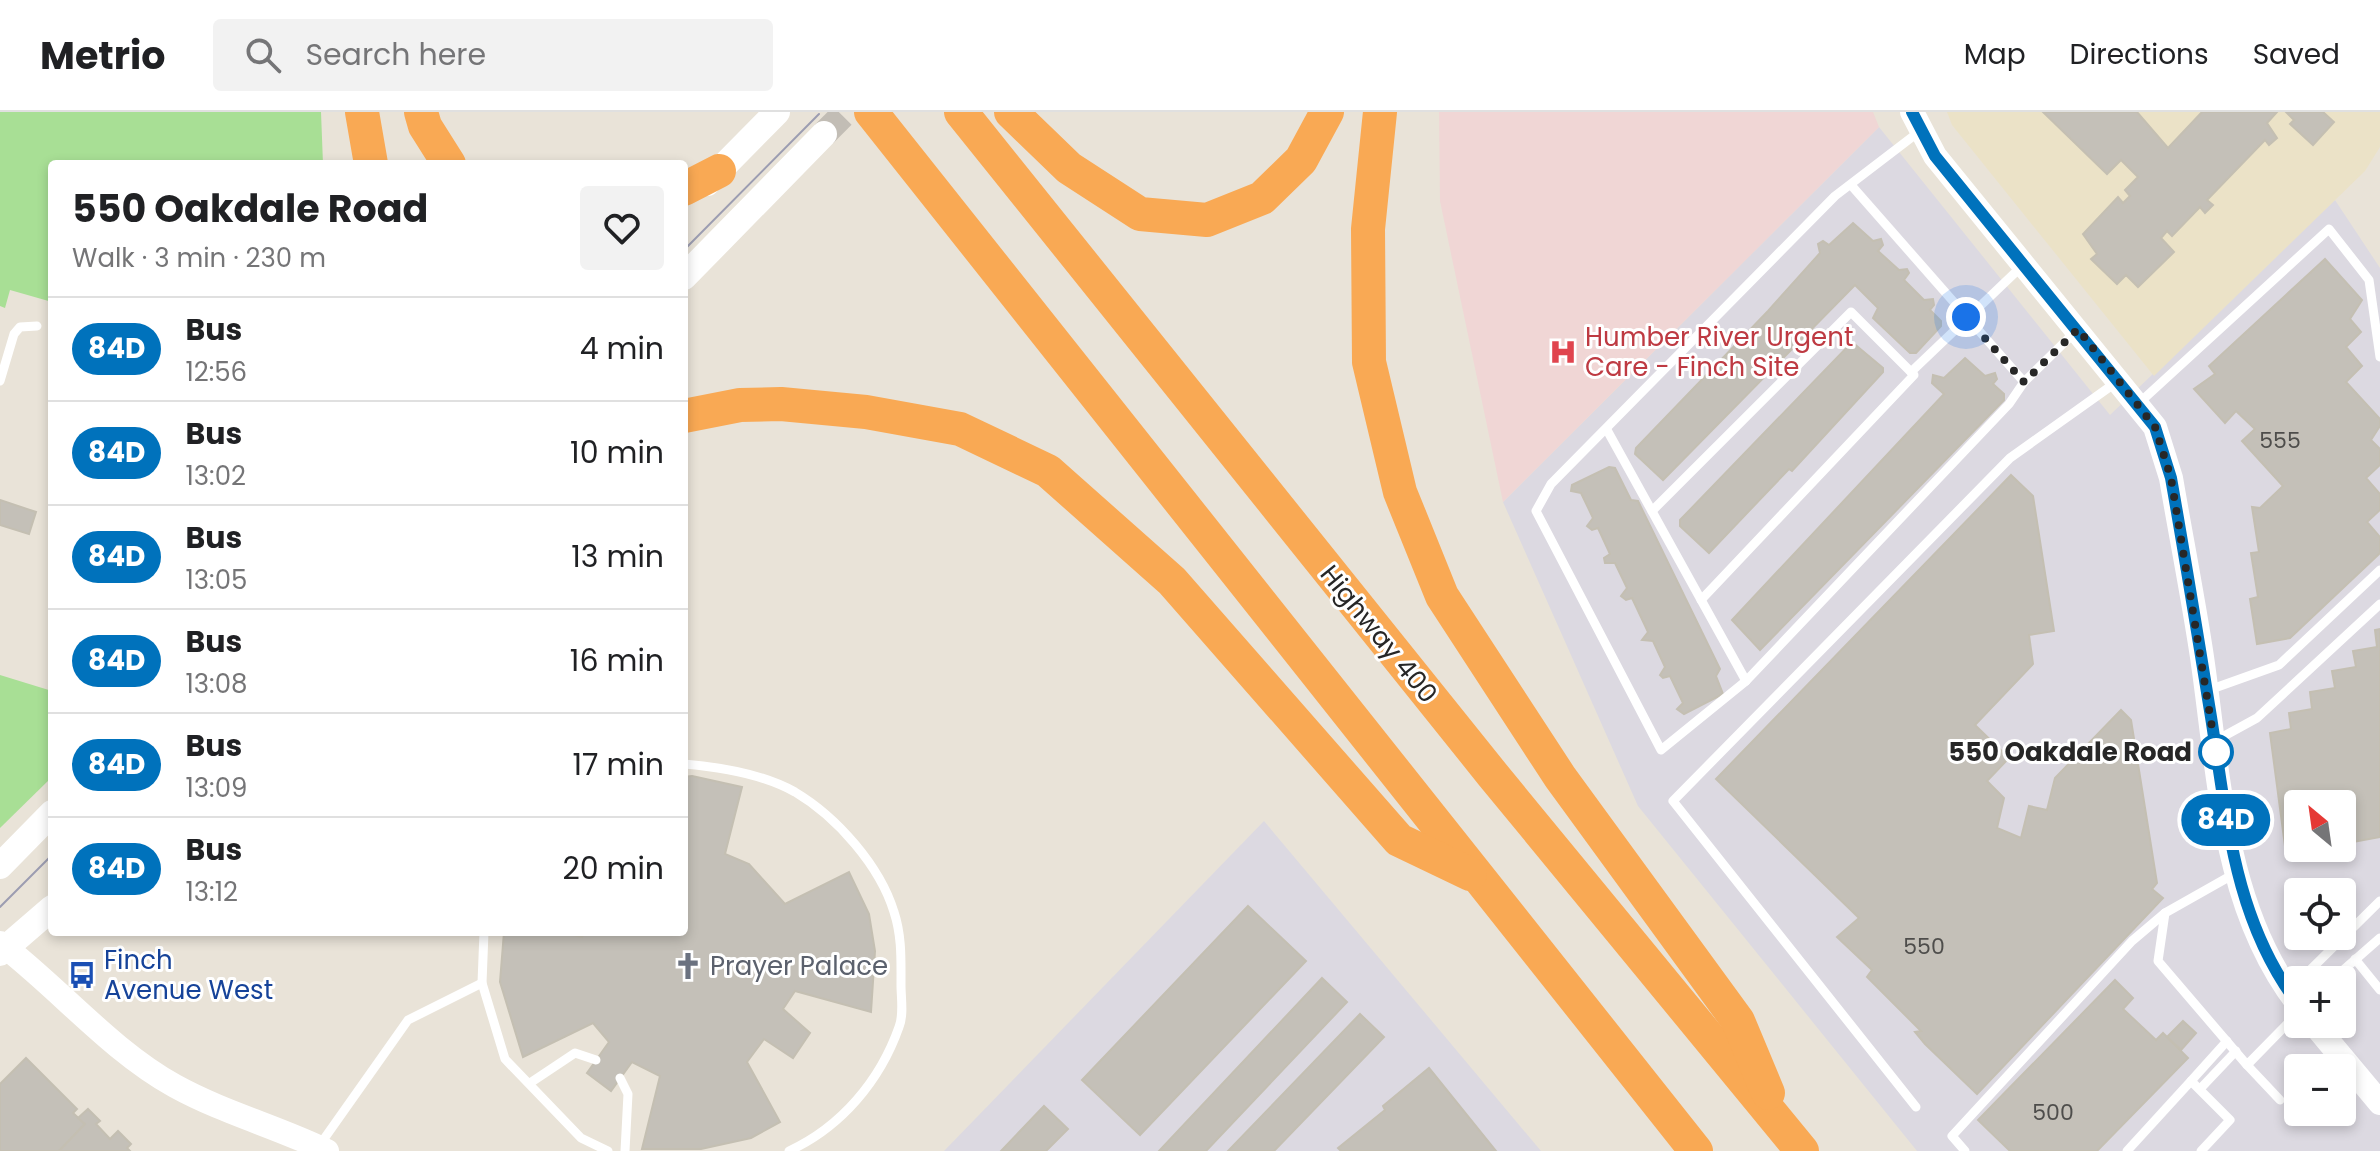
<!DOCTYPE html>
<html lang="en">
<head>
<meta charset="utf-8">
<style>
  :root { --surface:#fff; --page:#f2f2f2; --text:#202124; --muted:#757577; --line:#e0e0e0 }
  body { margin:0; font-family:Poppins,sans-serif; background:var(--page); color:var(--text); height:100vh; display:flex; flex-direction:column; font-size:30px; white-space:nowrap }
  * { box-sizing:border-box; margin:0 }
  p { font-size:26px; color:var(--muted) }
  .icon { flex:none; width:44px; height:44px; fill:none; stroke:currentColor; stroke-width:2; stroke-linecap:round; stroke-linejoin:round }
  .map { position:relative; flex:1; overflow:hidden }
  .drawer { position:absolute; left:48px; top:48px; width:640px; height:776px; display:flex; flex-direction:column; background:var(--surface); border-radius:8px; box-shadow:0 4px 12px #0003 }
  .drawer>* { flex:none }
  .badge { padding:0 16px; border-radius:26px; font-size:28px; line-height:52px }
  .needle { width:52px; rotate:331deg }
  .controls { position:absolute; left:2284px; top:678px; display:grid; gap:16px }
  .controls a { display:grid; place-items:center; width:72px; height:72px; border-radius:8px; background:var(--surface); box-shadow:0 4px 12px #0003; font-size:40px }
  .you { position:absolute; width:40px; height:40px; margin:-20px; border:6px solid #fff; border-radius:50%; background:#1a73e8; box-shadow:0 0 0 12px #1a73e833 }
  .map>.badge { position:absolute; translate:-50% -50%; box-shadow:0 0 0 4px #fff }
  .round { display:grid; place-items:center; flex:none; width:84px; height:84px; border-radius:8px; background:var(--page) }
  .summary { display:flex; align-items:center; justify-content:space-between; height:136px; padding:0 24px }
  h1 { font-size:38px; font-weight:700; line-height:60px }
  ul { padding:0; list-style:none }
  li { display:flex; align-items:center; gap:24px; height:104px; padding:0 24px; border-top:2px solid var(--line) }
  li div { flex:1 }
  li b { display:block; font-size:30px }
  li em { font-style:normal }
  li .badge { min-width:88px; font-weight:700; text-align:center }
  header { display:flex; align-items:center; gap:48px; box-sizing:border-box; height:112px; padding:0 40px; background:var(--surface); border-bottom:2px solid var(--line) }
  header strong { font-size:38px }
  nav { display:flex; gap:44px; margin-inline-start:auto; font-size:28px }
  .search { width:560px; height:72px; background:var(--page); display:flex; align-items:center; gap:20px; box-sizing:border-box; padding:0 28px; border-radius:8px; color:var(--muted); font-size:30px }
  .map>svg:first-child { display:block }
</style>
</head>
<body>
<header>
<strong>Metrio</strong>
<div class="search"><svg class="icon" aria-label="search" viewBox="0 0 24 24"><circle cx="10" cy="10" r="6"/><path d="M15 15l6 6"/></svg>Search here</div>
<nav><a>Map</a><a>Directions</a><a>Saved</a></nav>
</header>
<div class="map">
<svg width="2380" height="1039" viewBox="0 0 2380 1039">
  <rect width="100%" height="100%" fill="#e9e3d8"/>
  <g fill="#dcd9e1" fill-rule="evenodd">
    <path d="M 1879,15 L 2110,303 L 2335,88 L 2380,156 L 2380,1039 L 1917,1039 L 1638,694 L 1503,390 ZM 2298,692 L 2342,692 L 2342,736 L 2298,736 ZM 2298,780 L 2342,780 L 2342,824 L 2298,824 ZM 2298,868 L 2342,868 L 2342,912 L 2298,912 ZM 2298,956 L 2342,956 L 2342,1000 L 2298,1000 Z"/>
    <polygon points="1264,709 1541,1039 944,1039"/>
  </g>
  <polygon fill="#ebe2c7" points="1947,0 2380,0 2380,35 2365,59 2154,264 1952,13"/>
  <polygon fill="#f0d6d5" points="1439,0 1873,0 1879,15 1503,390 1440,89"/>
  <g fill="#a8df95">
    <polygon points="0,0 321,0 323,52 52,52 52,190 10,178 5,196 0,194"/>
    <polygon points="0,563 52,579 52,665 0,716"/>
  </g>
  <g fill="#c4c0b8" stroke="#c4bfb2" stroke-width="2">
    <polygon points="2043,0 2137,0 2168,36 2202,0 2277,0 2267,11 2277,26 2269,33 2265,28 2207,88 2213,93 2205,101 2200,95 2172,124 2167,119 2161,126 2174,140 2138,175 2126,163 2117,172 2091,147 2097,142 2083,122 2118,85 2123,91 2130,84 2125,78 2138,65 2121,48 2107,62"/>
    <polygon points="2286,0 2323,0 2334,10 2313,33 2290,12 2294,8"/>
    <polygon points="1853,111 1873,129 1881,127 1883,133 1878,139 1899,158 1907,157 1909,161 1904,168 1924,188 1933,187 1934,193 1930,198 1941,209 1941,214 1916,241 1910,241 1873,206 1878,196 1855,173 1663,368 1635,342 1636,336 1768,199 1820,141 1818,132 1823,129 1829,133"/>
    <polygon points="2325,147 2362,188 2350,207 2361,220 2346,235 2362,254 2346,270 2380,307 2380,314 2371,328 2380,337 2380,353 2366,366 2380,382 2380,398 2367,410 2380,425 2380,441 2290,526 2257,532 2250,487 2258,485 2251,441 2259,440 2252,395 2260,396 2283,374 2242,329 2255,317 2236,299 2225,311 2194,277 2215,262 2209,254"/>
    <polygon points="1852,230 1883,256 1883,260 1792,359 1789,357 1709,441 1680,414 1680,408"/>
    <polygon points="1965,246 1985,264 1995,261 1997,267 1993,272 2004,282 2004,288 1760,538 1732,508 1944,282 1932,271 1933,263 1944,266"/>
    <polygon points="1609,355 1615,356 1631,388 1638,389 1720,557 1716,564 1723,582 1684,602 1677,597 1683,591 1670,564 1663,566 1660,563 1665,555 1653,529 1642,528 1648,520 1632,486 1626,488 1621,484 1627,476 1615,451 1605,451 1604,446 1610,442 1598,416 1592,418 1587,414 1593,406 1581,381 1571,379 1572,373"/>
    <polygon points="2011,363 2033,384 2054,519 2029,523 2033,552 1975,613 2009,646 1987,669 2004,686 1997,716 2021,726 2029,694 2047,698 2055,666 2121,598 2131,608 2157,771 2152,777 2163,786 1977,982 1925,932 1915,920 1921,919 1867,865 1872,858 1837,825 1859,806 1716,667"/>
    <polygon points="0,388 36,400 29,422 0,413"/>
    <polygon points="2380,517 2380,725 2342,732 2342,692 2298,692 2298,736 2317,736 2290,741 2289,733 2285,734 2270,621 2291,617 2289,601 2312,597 2310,580 2335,576 2332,559 2356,555 2353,539 2377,535 2375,518"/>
    <polygon points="692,664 742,675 725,742 749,752 785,792 849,760 869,802 875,839 871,900 795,879 783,897 810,921 793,946 764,927 747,950 780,1010 751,1026 701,1037 642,1037 660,964 632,950 611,979 587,961 609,930 593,911 523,945 500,870 504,820 561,820 582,825 584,820 684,820 684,665"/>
    <polygon points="1248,794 1306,849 1140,1023 1082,968"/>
    <polygon points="1322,866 1347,890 1206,1039 1159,1039"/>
    <polygon points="2115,868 2133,886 2123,897 2156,928 2163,921 2188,946 2097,1039 2010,1039 1978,1008"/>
    <polygon points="1360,902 1384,925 1274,1039 1228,1039"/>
    <polygon points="2183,909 2196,921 2181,938 2167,925"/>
    <polygon points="26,946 77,997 73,1001 85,1012 59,1039 0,1039 0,972"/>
    <polygon points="1429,956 1496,1039 1341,1039 1338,1036 1385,998 1383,994"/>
    <polygon points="1044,994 1068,1017 1046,1039 1001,1039"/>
    <polygon points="88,997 100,1009 96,1012 110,1027 118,1019 131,1032 127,1036 130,1039 59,1039 85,1012 78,1006"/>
  </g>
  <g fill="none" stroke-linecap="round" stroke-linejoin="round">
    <polyline stroke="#c2bdb5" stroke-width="26" stroke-dasharray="26 13" stroke-linecap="butt" points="824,22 846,0"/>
    <g stroke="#fff" stroke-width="9">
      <polyline points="1920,19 1835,84 1551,372 1536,399 1661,638 1746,569 2009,292 2024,270 2075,220"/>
      <polyline points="1851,73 2024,270"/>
      <polyline points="1911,260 2021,155"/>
      <polyline points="0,269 14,222 20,215 37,214"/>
      <polyline points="2138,292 2329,117 2369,168 2380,245"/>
      <polyline points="1607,318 1746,569"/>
      <polyline points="1652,399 1851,200 1914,263 1701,488"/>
      <polyline points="2209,578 2279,553 2380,458"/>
      <polyline points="2215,629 2257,606 2380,492"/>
      <path d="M 684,652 C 720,655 763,662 795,680 C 837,705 880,754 894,800 C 902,824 901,848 901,873 C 901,886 904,903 899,915 C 880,969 841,1015 789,1039"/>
      <polyline points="2234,762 2165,801 2158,849 2247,953 2298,901"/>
      <polyline points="484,820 482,871 505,947 581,1026 608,1039"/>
      <polyline points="2355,847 2380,878"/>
      <polyline points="2300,868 2380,789"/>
      <polyline points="2332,868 2380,826"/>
      <polyline points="2247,953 2280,988"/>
      <polyline points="620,966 628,982 625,1039"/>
      <polyline points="2191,969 2227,929"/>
      <polyline points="530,971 575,941 596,948"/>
      <polyline points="2200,977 2236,939"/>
      <polyline points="1916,995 1673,689 2010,346 2118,269"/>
      <polyline points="319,1034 408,908 482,871"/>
      <polyline points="1965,1039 1952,1024 2132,829 2165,801"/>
      <polyline points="2127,1039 2191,969 2230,1008 2201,1039"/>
    </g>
    <g stroke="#fff" stroke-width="24">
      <path d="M 1912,0 L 1935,44 L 2155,315 L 2171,366 C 2181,425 2193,485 2202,545 C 2219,662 2223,795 2298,892"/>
      <path d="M 0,831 C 59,876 110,938 175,974 C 224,1001 278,1015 327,1039"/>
      <polyline points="2314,912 2380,991"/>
    </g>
    <g stroke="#fff" stroke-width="26">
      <polyline points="707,71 777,0"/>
      <polyline points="684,165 824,22"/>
      <polyline points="0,754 52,701"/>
      <polyline points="0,841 52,796"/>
    </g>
    <g stroke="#f9a954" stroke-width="34">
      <polyline points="362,0 371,52"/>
      <polyline points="421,0 425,14 449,52"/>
      <polyline points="871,0 1696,1039"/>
      <polyline points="961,0 1492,662 1802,1039"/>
      <polyline points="1011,0 1069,56 1140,102 1207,108 1262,86 1301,48 1327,0"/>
      <polyline points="1380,0 1368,117 1369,250 1400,380 1442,484 1560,665 1738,909 1768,981"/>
      <polyline points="684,77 719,59"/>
      <polyline points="684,304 740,293 781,292 866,300 960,317 1048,359 1172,469 1399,728 1470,762"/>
    </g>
    <g stroke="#9c9db1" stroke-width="2">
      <polyline points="684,138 819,2"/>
      <polyline points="0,795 52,743"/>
    </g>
  </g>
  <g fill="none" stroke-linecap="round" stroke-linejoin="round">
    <g stroke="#fff" stroke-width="18">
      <path id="line" d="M 1912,0 L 1935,44 L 2155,315 L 2171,366 C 2185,445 2198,525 2211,605 C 2227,706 2234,808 2298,892"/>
    </g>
    <use href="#line" stroke="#0072bc" stroke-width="12"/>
    <polyline stroke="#272727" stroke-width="8" stroke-dasharray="0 14.4" points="1966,205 2024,270 2078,217 2155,315 2171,366 2216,640"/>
  </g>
  <defs>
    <g id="hospital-bare" transform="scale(2.16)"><path d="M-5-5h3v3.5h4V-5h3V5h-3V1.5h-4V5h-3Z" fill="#e0444e" stroke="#fff" stroke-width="2.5" paint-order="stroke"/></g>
    <g id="church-bare" transform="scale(2.16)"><path d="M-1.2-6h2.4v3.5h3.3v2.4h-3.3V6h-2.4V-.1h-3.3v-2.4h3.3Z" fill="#6b7280" stroke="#fff" stroke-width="2.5" paint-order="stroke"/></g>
    <g id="bus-bare" transform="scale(2.16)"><path d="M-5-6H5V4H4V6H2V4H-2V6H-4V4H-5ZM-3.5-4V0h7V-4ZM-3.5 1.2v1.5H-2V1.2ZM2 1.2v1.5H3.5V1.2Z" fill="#1a4fb4" stroke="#fff" stroke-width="2.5" paint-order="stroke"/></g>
  </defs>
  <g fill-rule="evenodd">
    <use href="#hospital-bare" x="1563" y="240"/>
    <use href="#church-bare" x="688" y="854"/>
    <use href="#bus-bare" x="82" y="863"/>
  </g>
  <circle fill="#fff" stroke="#0072bc" stroke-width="4" cx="2216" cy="640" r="16"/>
  <g text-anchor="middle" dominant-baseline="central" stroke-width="6" stroke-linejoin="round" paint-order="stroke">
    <g font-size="22" fill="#4e4d4b">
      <text x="2280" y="328">555</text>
      <text x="1924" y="834">550</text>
      <text x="2053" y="1000">500</text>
    </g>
    <g font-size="26" fill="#be3a42" stroke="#fff" text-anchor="start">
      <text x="1585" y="225">Humber River Urgent<tspan x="1585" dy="30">Care - Finch Site</tspan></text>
    </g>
    <g font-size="26" fill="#272727" stroke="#fff">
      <text transform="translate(1379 522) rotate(51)">Highway 400</text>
    </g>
    <g font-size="26" font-weight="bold" fill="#272727" stroke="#fff" text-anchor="end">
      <text x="2192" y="640">550 Oakdale Road</text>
    </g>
    <g font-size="26" fill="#164399" stroke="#fff" text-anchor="start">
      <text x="104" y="848">Finch<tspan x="104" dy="30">Avenue West</tspan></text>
    </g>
    <g font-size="26" fill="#5b616d" stroke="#fff" text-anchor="start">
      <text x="710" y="854">Prayer Palace</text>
    </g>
  </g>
</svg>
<div class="controls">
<a><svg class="needle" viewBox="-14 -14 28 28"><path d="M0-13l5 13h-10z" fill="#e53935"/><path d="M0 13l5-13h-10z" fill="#757577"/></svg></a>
<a><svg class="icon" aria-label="locate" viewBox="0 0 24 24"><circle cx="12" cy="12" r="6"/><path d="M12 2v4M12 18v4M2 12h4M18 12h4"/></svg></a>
<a>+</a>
<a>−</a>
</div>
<div class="you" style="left:1966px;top:205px"></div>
<b class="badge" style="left:2226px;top:708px;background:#0072bc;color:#fff">84D</b>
<section class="drawer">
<div class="summary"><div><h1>550 Oakdale Road</h1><p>Walk · 3 min · 230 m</p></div><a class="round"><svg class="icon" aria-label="heart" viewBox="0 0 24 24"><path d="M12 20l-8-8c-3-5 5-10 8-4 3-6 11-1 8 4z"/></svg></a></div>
<ul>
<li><span class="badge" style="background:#0072bc;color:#fff">84D</span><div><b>Bus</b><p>12:56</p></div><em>4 min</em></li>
<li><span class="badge" style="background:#0072bc;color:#fff">84D</span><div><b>Bus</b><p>13:02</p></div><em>10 min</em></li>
<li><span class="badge" style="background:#0072bc;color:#fff">84D</span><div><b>Bus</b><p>13:05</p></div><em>13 min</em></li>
<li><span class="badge" style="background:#0072bc;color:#fff">84D</span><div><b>Bus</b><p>13:08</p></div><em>16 min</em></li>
<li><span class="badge" style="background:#0072bc;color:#fff">84D</span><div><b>Bus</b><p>13:09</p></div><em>17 min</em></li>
<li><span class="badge" style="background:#0072bc;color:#fff">84D</span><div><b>Bus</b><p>13:12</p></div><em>20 min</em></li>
</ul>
</section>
</div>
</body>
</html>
